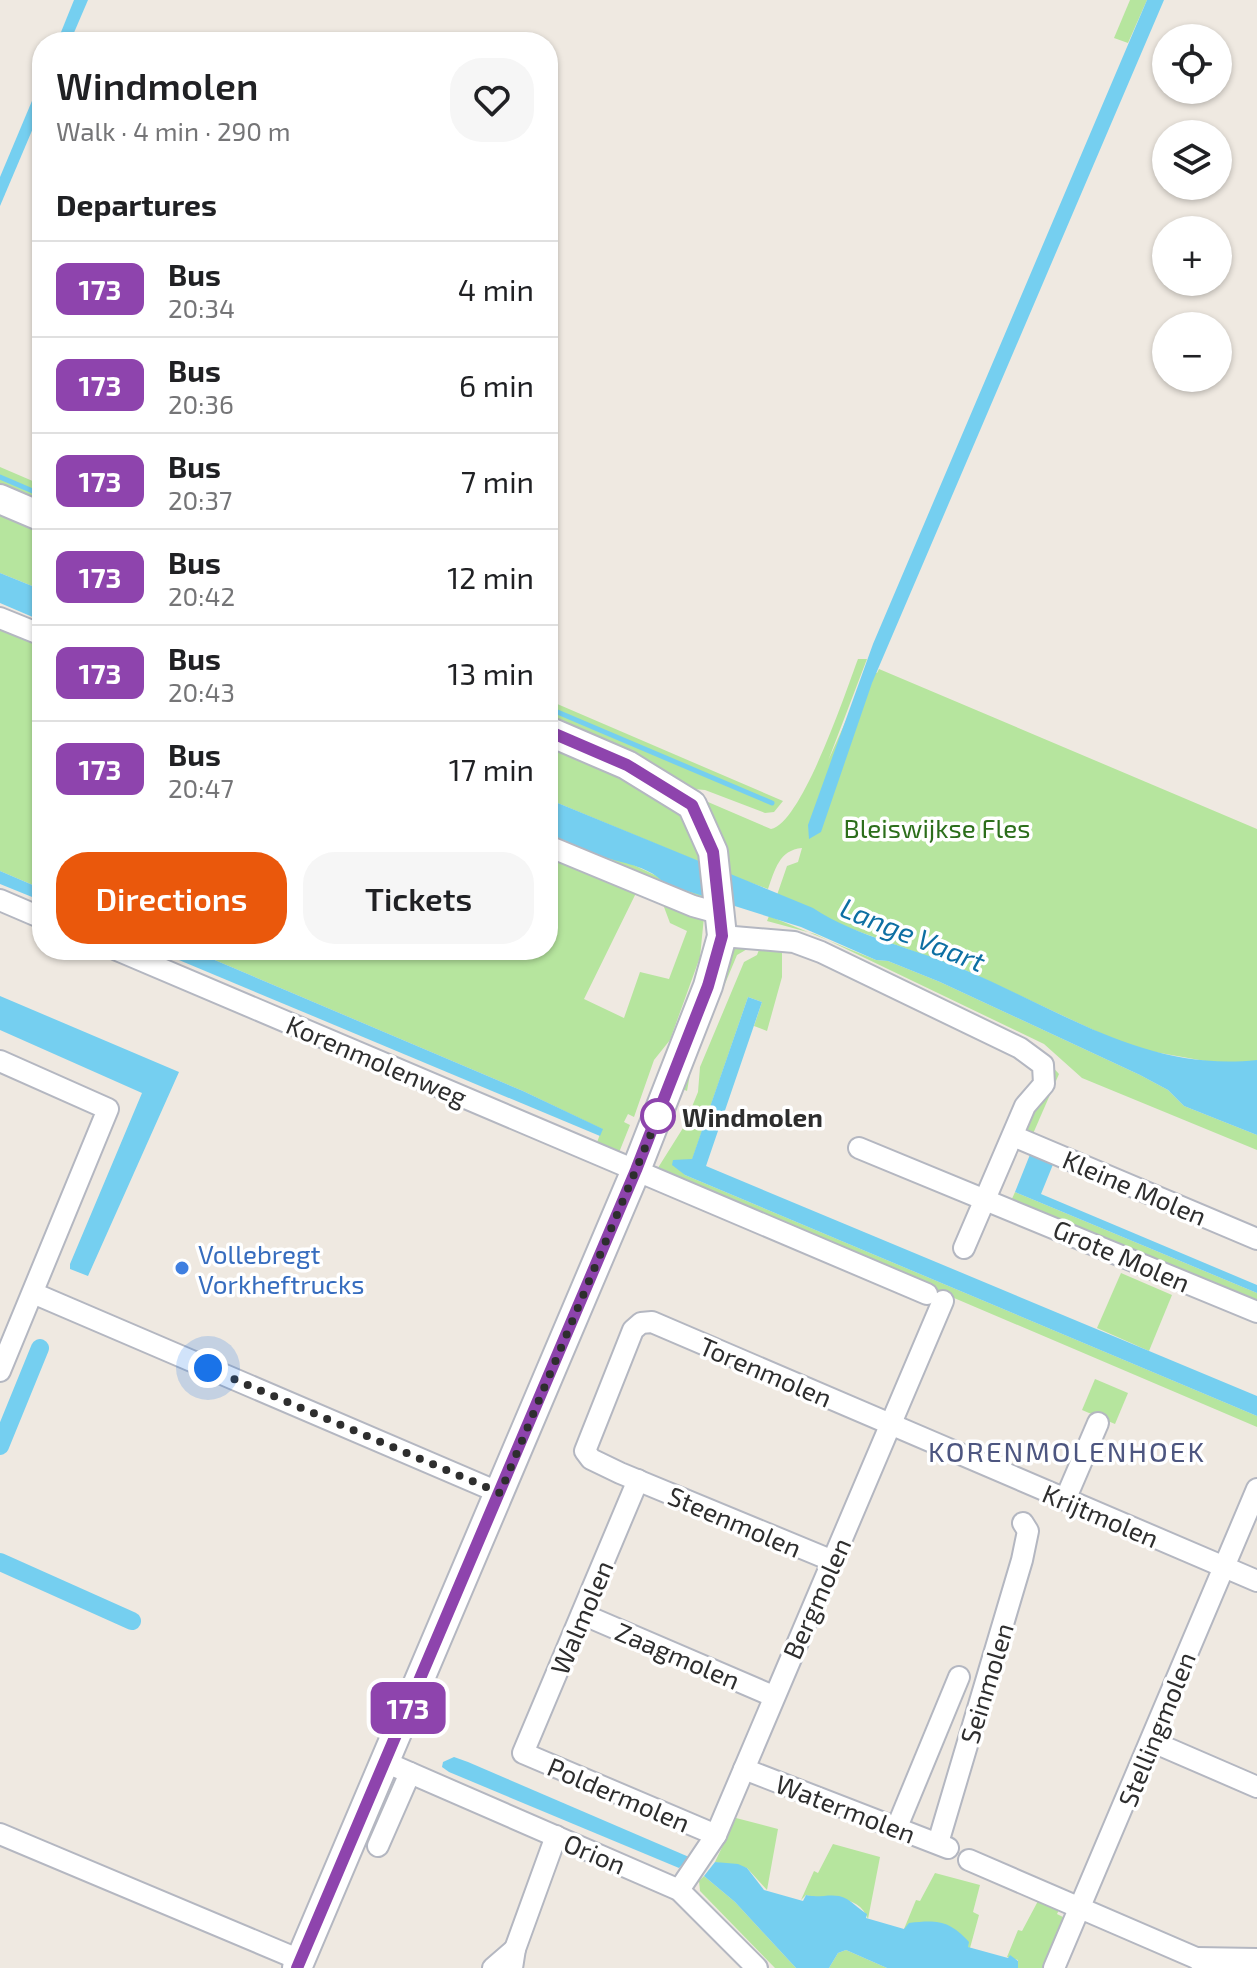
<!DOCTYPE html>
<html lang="en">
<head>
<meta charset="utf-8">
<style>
  :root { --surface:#fff; --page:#f6f6f6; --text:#202124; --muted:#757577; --line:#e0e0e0; --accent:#ea580c }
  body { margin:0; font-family:"Exo 2",sans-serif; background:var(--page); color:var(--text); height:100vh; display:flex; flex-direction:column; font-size:30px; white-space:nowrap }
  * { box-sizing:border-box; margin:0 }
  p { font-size:26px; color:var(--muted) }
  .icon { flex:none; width:44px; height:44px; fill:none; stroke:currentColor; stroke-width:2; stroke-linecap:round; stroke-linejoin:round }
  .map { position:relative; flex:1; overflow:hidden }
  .panel { position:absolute; left:32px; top:32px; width:526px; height:928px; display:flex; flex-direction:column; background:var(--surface); border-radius:32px; box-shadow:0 2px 6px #0004 }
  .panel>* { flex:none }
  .badge { padding:0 16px; border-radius:12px; font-size:28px; line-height:52px }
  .controls { position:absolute; left:1152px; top:24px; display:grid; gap:16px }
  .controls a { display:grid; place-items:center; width:80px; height:80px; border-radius:50%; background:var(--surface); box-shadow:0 2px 6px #0004; font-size:40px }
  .you { position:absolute; width:40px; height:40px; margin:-20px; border:6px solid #fff; border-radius:50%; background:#1a73e8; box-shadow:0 0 0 12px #1a73e833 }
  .map>.badge { position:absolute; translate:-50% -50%; box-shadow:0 0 0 4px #fff }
  h2 { padding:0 24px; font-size:30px; line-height:72px }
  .round { display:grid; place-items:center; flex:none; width:84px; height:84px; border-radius:32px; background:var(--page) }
  .headline { display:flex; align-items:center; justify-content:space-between; height:136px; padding:0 24px }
  h1 { font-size:38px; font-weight:600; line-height:60px }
  .action { display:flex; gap:16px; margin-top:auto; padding:16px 24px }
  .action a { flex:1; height:92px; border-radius:32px; background:var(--accent); color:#fff; font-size:32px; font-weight:600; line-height:92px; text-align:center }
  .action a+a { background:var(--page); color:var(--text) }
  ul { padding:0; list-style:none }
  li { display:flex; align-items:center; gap:24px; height:96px; padding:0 24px; border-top:2px solid var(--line) }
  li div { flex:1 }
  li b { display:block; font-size:30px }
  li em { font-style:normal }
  li .badge { min-width:88px; font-weight:700; text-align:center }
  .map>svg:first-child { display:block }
</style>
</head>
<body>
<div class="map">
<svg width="1257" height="1968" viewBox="0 0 1257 1968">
  <rect width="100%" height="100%" fill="#efe9e1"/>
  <g fill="#b6e59e">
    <polygon points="1130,0 1147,0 1128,43 1114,38"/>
    <polygon points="0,467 42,485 42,507 0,490"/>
    <polygon points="0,507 42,525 42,590 0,573"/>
    <polygon points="0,623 42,640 42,889 0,871"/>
    <path d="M 858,659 L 867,659 L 828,761 L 869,669 L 877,673 L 879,669 L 1257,829 L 1257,1078 L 1222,1064 L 1132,1048 L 965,970 L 838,924 L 777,895 L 787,866 L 798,862 L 802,848 C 779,850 775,870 768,889 L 729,875 L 701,799 L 771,829 C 802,823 846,691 858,659 Z"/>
    <polygon points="548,700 783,801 774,812 765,813 705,790 683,788 548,722"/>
    <polygon points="548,740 600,762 678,808 707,860 697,861 548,799"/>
    <polygon points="548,833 608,858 625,861 659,877 665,884 705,896 705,907 548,842"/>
    <polygon points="548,851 638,889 584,999 624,1018 640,972 669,979 687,931 670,923 661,899 704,917 700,957 670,1040 654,1060 634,1117 628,1114 624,1122 630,1125 618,1155 596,1145 602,1129 523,1091 191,950 548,950"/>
    <polygon points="769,916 876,960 888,961 940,982 1140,1075 1168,1090 1184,1106 1257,1135 1257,1150 1082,1078 1044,1044 815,934 767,921"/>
    <polygon points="732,946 749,948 737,955 692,1063 687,1091 678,1087"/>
    <polygon points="760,947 782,949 782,977 767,1031 754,1026 762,1002 748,997 692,1160 673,1161 685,1175 1257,1416 1257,1427 656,1171 683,1128 688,1129 691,1121 687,1119 698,1092 700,1067 744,962 757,955"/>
    <polygon points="1048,1062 1059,1074 1032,1136 1021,1131"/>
    <polygon points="1015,1192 1257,1293 1257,1305 1011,1201"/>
    <polygon points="1121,1273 1172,1295 1149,1351 1097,1328"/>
    <polygon points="1095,1379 1128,1393 1115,1424 1082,1410"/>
    <polygon points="736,1818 778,1829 767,1890 747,1868 715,1862"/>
    <path d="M 833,1844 L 880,1857 L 868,1919 C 858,1892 828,1901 806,1895 L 801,1900 L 814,1871 L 818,1873 Z"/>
    <polygon points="935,1873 980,1885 973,1912 979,1915 970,1948 904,1929 916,1900 920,1901"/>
    <polygon points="704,1876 735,1902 796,1968 775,1968 700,1891 699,1881"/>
    <polygon points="1038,1901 1059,1910 1057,1914 1065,1918 1043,1968 1018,1968 1018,1960 1007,1957 1018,1930 1022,1931"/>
    <polygon points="846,1950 887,1968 829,1968 838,1953"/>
  </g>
  <g fill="#75cff0">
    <polygon points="74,0 88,0 70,42 57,42"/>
    <polygon points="1147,0 1164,0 872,683 821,832 809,839 808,825 873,644"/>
    <polygon points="42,77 42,107 0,206 0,177"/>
    <polygon points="0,573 42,590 42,621 0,603"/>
    <path d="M 548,799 L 813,908 C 859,938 915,948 965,970 C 1063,1011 1146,1072 1257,1060 L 1257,1135 L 1184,1106 L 1168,1090 L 1140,1075 L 940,982 L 888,961 L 876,960 L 801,927 L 665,884 C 650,867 627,864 607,858 C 587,852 567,841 548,833 Z"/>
    <polygon points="0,871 42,889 42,901 0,884"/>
    <polygon points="155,950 191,950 523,1091 603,1129 600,1136"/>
    <polygon points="0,996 179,1072 88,1276 70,1269 70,1264 142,1093 0,1030"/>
    <polygon points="748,997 762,1002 706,1166 1257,1396 1257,1416 685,1175 672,1165 673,1160 692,1159"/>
    <polygon points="1031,1152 1054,1162 1041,1194 1257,1285 1257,1293 1015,1192"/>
    <polygon points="454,1757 468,1762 689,1857 679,1868 449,1772 442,1767 443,1762"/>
    <path d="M 715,1862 L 738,1864 L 747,1868 L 764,1890 L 803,1901 L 806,1895 C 818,1898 828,1894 839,1896 C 850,1898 858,1909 867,1914 L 866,1918 L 904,1929 L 909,1923 C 937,1920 949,1920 969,1942 L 968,1947 L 1008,1958 L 1010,1955 L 1018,1961 L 1018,1968 L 887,1968 L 846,1950 L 838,1953 L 829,1968 L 796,1968 L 735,1902 L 704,1876 Z"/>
  </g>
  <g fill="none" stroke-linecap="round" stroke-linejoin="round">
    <g stroke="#75cff0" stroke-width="5">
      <polyline points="0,477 42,495"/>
      <polyline points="548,708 772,803"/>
    </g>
    <g stroke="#75cff0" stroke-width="18">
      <polyline points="0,1446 40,1348"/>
      <polyline points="0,1562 132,1621"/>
    </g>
    <g stroke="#b4b7c1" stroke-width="24">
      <g id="street">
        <polyline points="0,618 42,635"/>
        <polyline points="548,846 693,906 722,914"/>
        <polyline points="0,900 42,918"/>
        <polyline points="722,936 794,942 821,952 1020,1048 1043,1065 1044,1084 1025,1106 964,1248"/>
        <polyline points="117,950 927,1294"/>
        <polyline points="0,1061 108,1109 0,1371"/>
        <polyline points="1013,1136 1257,1239"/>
        <polyline points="859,1148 1257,1312"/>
        <polyline points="33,1293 500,1493"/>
        <polyline points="638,1480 523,1753 716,1835"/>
        <polyline points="1065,1500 1098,1423"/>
        <polyline points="833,1561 620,1473 591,1459 585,1451 633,1330 641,1323 652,1322 1257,1581"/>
        <polyline points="582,1614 773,1696"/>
        <polyline points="1153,1742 1257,1787"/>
        <polyline points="385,1762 679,1890 757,1968"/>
        <polyline points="744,1769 948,1848"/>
        <polyline points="897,1827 959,1677"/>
        <polyline points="0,1834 300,1960"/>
        <polyline points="938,1843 1022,1560 1028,1531 1023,1523"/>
        <polyline points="378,1846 410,1773"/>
        <polyline points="969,1860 1196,1958 1208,1968"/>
        <polyline points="679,1890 716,1835 943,1301"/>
        <polyline points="515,1949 556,1836"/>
        <polyline points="1196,1958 1257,1959"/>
        <polyline points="493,1968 515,1949 512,1968"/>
        <polyline points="1054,1968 1257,1489"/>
      </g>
    </g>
    <g stroke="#b4b7c1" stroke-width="32">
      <g id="secondary">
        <polyline points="0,499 42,517"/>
        <polyline points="297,1968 636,1170 708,986 722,936 713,852 692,805 627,765 548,731"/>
      </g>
    </g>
    <use href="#street" stroke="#fff" stroke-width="20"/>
    <use href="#secondary" stroke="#fff" stroke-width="28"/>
  </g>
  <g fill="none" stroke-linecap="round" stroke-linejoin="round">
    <g stroke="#fff" stroke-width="18">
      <polyline id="line" points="297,1968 636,1170 708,986 722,936 713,852 692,805 627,765 548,731"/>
    </g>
    <use href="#line" stroke="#8e44ad" stroke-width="12"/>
    <polyline stroke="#2e2e2e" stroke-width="8" stroke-dasharray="0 14.4" points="208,1368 500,1493 661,1110 658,1116"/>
  </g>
  <circle fill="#fff" stroke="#8e44ad" stroke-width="4" cx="658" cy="1116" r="16"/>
  <circle fill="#3f7fe0" stroke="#fff" stroke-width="3" cx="182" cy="1268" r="8"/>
  <g text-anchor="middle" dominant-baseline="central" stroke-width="7" stroke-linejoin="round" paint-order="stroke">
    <g font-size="26" fill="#2c6e1b" stroke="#fff">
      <text x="937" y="827">Bleiswijkse Fles</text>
    </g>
    <g font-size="26" fill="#2e2e2e" stroke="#fff">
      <text transform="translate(377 1060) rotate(23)">Korenmolenweg</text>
      <text transform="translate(1135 1187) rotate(23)">Kleine Molen</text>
      <text transform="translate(1122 1255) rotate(23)">Grote Molen</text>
      <text transform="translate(766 1371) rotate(23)">Torenmolen</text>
      <text transform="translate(1101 1515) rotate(23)">Krijtmolen</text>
      <text transform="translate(735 1521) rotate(23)">Steenmolen</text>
      <text transform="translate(816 1598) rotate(-66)">Bergmolen</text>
      <text transform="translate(581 1617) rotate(-67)">Walmolen</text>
      <text transform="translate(678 1655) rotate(23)">Zaagmolen</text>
      <text transform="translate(986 1683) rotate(-73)">Seinmolen</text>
      <text transform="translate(1156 1729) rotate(-68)">Stellingmolen</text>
      <text transform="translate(619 1794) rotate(23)">Poldermolen</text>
      <text transform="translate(846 1808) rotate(21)">Watermolen</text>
      <text transform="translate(595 1853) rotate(23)">Orion</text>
    </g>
    <g font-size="26" font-weight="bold" fill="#2e2e2e" stroke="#fff" text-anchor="start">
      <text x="682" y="1116">Windmolen</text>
    </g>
    <g font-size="26" fill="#366cbe" stroke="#fff" text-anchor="start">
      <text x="198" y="1253">Vollebregt<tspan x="198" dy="30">Vorkheftrucks</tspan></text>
    </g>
    <g font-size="28" font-style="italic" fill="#0d6fa3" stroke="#fff">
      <text transform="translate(913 934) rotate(22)">Lange Vaart</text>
    </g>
    <g font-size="28" letter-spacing="2" fill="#4d5680" stroke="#fff">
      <text x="1067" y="1451">KORENMOLENHOEK</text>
    </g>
  </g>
</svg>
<div class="controls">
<a><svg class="icon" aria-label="locate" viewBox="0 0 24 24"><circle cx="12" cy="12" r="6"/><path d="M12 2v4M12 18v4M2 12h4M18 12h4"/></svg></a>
<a><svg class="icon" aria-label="layers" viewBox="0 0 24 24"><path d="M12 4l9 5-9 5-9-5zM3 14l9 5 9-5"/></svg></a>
<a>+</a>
<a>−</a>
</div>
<div class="you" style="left:208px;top:1368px"></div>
<b class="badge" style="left:408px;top:1708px;background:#8e44ad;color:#fff">173</b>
<section class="panel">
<div class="headline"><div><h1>Windmolen</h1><p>Walk · 4 min · 290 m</p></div><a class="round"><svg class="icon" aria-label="heart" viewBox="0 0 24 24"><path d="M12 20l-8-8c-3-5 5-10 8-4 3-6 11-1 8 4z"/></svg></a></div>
<h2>Departures</h2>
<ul>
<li><span class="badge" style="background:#8e44ad;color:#fff">173</span><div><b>Bus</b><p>20:34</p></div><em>4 min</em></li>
<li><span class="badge" style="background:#8e44ad;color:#fff">173</span><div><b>Bus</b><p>20:36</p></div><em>6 min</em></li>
<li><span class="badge" style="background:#8e44ad;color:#fff">173</span><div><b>Bus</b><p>20:37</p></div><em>7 min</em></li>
<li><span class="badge" style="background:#8e44ad;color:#fff">173</span><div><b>Bus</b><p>20:42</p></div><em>12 min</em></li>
<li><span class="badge" style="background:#8e44ad;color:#fff">173</span><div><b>Bus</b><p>20:43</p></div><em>13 min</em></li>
<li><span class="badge" style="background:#8e44ad;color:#fff">173</span><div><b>Bus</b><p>20:47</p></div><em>17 min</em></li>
</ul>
<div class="action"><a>Directions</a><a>Tickets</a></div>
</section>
</div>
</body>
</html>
